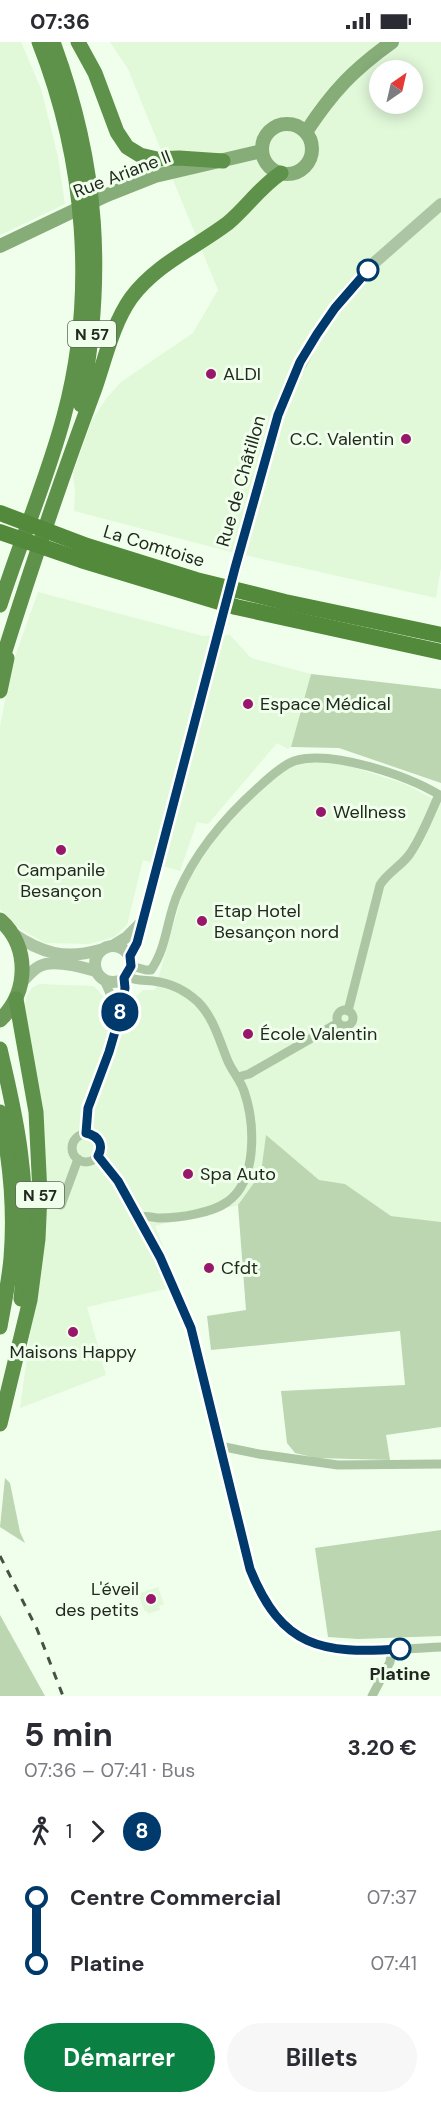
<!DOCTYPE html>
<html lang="fr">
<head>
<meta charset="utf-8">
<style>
  :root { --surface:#fff; --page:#f7f7f7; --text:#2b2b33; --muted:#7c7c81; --accent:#0b8043 }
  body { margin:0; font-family:"DM Sans",sans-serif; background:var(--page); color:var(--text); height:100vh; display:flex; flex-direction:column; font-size:22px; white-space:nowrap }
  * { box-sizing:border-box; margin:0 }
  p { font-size:20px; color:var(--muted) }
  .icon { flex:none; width:33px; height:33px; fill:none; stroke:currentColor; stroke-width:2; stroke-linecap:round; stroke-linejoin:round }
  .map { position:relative; height:1654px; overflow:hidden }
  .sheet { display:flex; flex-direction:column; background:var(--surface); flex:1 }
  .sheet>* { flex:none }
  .badge { padding:0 12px; border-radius:20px; font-size:21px; line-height:39px }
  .needle { width:39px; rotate:34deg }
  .buttons { position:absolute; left:369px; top:18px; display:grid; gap:12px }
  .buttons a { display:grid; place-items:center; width:54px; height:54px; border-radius:50%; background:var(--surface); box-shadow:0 3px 15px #0003; font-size:30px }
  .map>.badge { position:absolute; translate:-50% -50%; box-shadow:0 0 0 3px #fff }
  .legs { display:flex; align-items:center; gap:9px; height:66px; padding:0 24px; font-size:20px }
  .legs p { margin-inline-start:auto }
  .head { display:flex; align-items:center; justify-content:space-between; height:102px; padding:0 24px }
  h1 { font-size:33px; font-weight:700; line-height:45px }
  .button { display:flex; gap:12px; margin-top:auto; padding:12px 24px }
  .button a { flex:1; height:69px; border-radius:36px; background:var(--accent); color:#fff; font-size:24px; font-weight:700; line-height:69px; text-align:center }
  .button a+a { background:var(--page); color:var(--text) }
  ul { padding:0 24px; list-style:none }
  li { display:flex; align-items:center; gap:21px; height:66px; font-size:22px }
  li i { display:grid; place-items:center; width:9px; height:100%; margin:0 8px; background:currentColor }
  li i::after { content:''; width:15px; height:15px; margin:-8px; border:4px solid; border-radius:50%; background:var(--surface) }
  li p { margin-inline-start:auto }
  li:first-child i { background:linear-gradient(#0000 50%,currentColor 0) }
  li:last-child i { background:linear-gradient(currentColor 50%,#0000 0) }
  .status { display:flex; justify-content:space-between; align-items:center; height:42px; padding:0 30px; background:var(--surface); direction:ltr }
  .status svg { height:16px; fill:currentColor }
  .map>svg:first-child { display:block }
</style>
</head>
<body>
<div class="status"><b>07:36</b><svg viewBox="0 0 49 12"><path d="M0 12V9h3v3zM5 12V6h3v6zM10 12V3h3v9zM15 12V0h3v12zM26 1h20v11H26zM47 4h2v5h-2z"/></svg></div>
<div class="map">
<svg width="441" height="1654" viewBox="0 0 441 1654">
  <rect width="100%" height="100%" fill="#f0ffeb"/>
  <g fill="#e1f8d9" fill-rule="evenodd">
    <polygon points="0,0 21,0 41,47 58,115 65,162 0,193"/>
    <path d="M 110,0 L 441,0 L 441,526 L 436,556 L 231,510 L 74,469 L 75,450 L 73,431 L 92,378 L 106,357 L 121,340 L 193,291 L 218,248 L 128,27 ZM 380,28 L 412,28 L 412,62 L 380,62 Z"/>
    <polygon points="38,550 203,594 230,593 251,616 311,632 291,705 288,707 277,701 208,782 197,780 180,829 143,818 127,883 114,895 89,902 45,901 17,885 0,867 0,684 12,623"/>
    <polygon points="323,720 343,722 405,742 441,761 441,1180 391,1174 345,1142 261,1131 238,1163 155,1184 179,1244 87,1265 106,1333 20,1366 41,1214 24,967 27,954 32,946 39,942 94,944 105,956 134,956 143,948 155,948 185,842 219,792 261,747 284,727 301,721"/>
    <polygon points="158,1545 164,1562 159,1564 160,1568 148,1572 147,1569 145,1570 138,1552"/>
  </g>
  <g fill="#bbd6b1">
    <polygon points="311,632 441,647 441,741 339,706 291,705"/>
    <polygon points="266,1093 319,1138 345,1142 391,1174 441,1180 441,1385 386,1393 390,1418 316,1416 295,1411 287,1401 281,1349 405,1343 400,1289 211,1308 207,1274 246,1268 238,1163 261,1131"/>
    <polygon points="5,1436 10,1441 20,1490 25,1501 0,1485"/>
    <polygon points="441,1488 441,1594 358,1597 328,1595 315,1506"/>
    <polygon points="0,1573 45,1654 0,1654"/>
  </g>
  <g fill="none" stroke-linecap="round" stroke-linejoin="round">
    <g stroke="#acc6a3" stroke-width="9">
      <path d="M 131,924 L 146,928 L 151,928 C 167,906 167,875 178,851 C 196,809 227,773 261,743 C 270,735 281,724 294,719 C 331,707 409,734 441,754"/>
      <path d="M 126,934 C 135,939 143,938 153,939 C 171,941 185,948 198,960 C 213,975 219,997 227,1017 C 231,1028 240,1037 244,1049 C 255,1081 258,1139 227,1160 C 212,1171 179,1176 160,1176 C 152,1176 146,1172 138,1176"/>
      <polyline points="104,938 112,956 115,982"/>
      <circle cx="345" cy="976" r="8"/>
      <path d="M 348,969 L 380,843 C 387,831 401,824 409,813 C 422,795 430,772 439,753"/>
      <polyline points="238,1035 249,1032 338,981"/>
      <polyline points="86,1091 89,1066 109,1010 121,969 125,946 124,936"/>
      <circle cx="86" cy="1106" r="14"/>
      <path d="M 98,1114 L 118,1139 L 160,1215 L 191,1286 L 250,1527 C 291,1627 349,1609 441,1605"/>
      <polyline points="61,1163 78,1117"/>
      <polyline points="220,1404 259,1412 338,1423 441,1422"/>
      <polyline points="372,1654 390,1620 392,1607"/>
    </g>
    <g stroke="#acc6a3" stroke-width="12">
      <path d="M 12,891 C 41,911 65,918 100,908"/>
      <polyline points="114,903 127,895 141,881"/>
      <circle cx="113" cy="922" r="18"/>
      <polyline points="130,914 137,901 253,461 278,373 289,344 317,292 347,251 374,221 441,162"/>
      <path d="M 22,940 C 27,935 33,927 40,924 C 54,917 82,925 96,929"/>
    </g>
    <g stroke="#86ac78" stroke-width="14">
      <circle cx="287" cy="107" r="25"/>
      <path d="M 306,90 C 333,49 353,28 392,0"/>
      <polyline points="0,204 107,153 155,134 262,109"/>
    </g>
    <path stroke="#6a9958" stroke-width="15" d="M 0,878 C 30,904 29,951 0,978"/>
    <g stroke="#5e9149" stroke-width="15">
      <path d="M 53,0 C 99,124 105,234 81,363"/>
      <polyline points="78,0 95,31 117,90 127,105 140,113 157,117 179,116 223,119"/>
      <path d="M 0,563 C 20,500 47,438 64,374 C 97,252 85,117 39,0"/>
      <path d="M 0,625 C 29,532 60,440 94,349 C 105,318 112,283 131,256 C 156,222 195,206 228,181 C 247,165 260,145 281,131"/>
      <polyline points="0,649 7,616"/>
      <path d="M 0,1007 C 8,1042 17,1078 21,1115 C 27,1162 26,1209 21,1257"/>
      <path d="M 0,1070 C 10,1117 15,1168 11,1216 C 9,1239 4,1262 0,1285"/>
      <polyline points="0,1382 30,1258 38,1197 40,1152 36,1070 16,957"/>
    </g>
    <g stroke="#52893a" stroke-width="16">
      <polyline points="0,471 87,504 196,538 285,560 441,593"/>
      <polyline points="0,490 81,518 236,565 441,610"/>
    </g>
    <polyline stroke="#475045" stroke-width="3" stroke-dasharray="8 8" stroke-linecap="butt" points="0,1514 37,1587 63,1654"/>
  </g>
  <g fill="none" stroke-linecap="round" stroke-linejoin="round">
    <g stroke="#fff" stroke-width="14">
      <path id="line-1" d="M 368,228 L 335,266 L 317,292 L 300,320 L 278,373 L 235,526 L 137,901 L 130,914 L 131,924 L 124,936 L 125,946 L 121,969 L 109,1010 L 88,1066 L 86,1091 C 99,1094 104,1103 98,1114 L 118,1139 L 160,1215 L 191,1286 L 250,1527 C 282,1606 321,1612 400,1607"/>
    </g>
    <use href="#line-1" stroke="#00396b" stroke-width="9"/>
  </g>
  <g fill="#fff" stroke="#00396b" stroke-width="3">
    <circle cx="368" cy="228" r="10"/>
    <circle cx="400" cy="1607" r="10"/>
  </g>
  <g fill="#99176b" stroke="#f0ffeb" stroke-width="2">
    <circle cx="211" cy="332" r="6"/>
    <circle cx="406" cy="397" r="6"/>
    <circle cx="248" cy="662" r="6"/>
    <circle cx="321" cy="770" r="6"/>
    <circle cx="61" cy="808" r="6"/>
    <circle cx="202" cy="879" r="6"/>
    <circle cx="248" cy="992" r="6"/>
    <circle cx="188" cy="1132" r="6"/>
    <circle cx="209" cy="1226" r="6"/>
    <circle cx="73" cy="1290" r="6"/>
    <circle cx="151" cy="1557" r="6"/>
  </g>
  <g text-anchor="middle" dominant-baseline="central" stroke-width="6" stroke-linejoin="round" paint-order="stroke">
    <g fill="#f0ffeb" stroke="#5f685c" stroke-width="1.5">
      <rect x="68" y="279" width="48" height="26" rx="4.5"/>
      <rect x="16" y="1140" width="48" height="26" rx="4.5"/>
    </g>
    <g font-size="16" font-weight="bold" fill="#21281f">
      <text x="92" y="292">N 57</text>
      <text x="40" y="1153">N 57</text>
    </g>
    <g font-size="18" fill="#21281f" stroke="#f0ffeb">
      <text transform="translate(122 132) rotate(-21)">Rue Ariane II</text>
      <text transform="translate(241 439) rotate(-74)">Rue de Châtillon</text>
      <text transform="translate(154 504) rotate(17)">La Comtoise</text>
    </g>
    <g font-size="18" fill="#21281f" stroke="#f0ffeb" text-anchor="start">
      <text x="223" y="332">ALDI</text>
      <text x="394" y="397" text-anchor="end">C.C. Valentin</text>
      <text x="260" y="662">Espace Médical</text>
      <text x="333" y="770">Wellness</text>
      <text x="61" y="828" text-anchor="middle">Campanile<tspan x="61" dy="21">Besançon</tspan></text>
      <text x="214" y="869">Etap Hotel<tspan x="214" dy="21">Besançon nord</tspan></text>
      <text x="260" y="992">École Valentin</text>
      <text x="200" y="1132">Spa Auto</text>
      <text x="221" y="1226">Cfdt</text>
      <text x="73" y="1310" text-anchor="middle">Maisons Happy</text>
      <text x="139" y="1547" text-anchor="end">L'éveil<tspan x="139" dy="21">des petits</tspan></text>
    </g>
    <g font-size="18" font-weight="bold" fill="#21281f" stroke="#f0ffeb">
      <text x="400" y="1632">Platine</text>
    </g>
  </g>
</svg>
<div class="buttons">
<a><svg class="needle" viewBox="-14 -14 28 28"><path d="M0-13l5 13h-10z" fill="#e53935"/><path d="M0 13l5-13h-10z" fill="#7c7c81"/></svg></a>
</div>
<b class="badge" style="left:120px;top:970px;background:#00396b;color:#fff">8</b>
</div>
<section class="sheet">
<div class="head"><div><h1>5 min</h1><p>07:36 – 07:41 · Bus</p></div><b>3.20 €</b></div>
<div class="legs"><svg class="icon" aria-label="walk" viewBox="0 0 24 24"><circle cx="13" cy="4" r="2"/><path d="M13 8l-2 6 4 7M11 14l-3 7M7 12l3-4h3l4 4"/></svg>1<svg class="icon" aria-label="forward" viewBox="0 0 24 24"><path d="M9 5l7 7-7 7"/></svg><b class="badge" style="background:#00396b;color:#fff">8</b></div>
<ul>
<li><i style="color:#00396b"></i><b>Centre Commercial</b><p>07:37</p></li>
<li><i style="color:#00396b"></i><b>Platine</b><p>07:41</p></li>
</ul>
<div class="button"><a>Démarrer</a><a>Billets</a></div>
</section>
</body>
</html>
